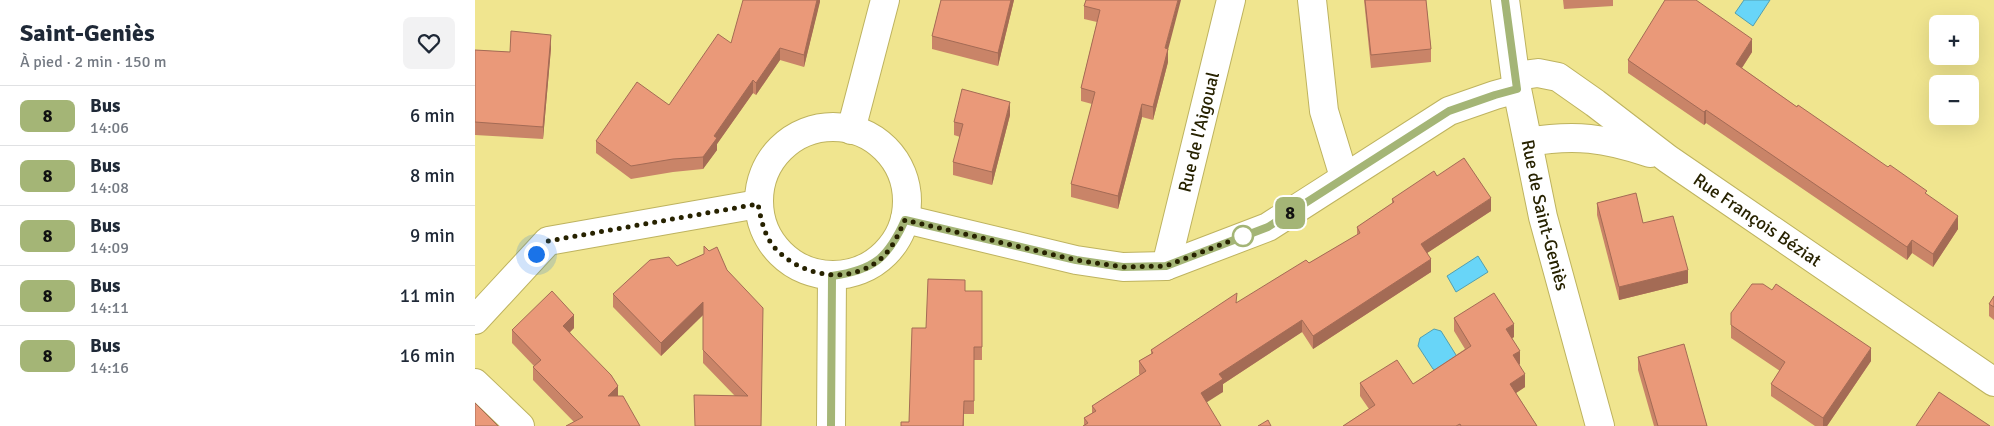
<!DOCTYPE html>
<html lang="fr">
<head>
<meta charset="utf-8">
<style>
  :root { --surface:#fff; --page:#f2f2f3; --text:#1f2937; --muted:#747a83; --line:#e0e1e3 }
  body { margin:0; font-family:Signika,sans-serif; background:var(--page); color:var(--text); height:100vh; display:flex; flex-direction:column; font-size:19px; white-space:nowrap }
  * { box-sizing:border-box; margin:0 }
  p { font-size:16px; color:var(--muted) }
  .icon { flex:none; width:28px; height:28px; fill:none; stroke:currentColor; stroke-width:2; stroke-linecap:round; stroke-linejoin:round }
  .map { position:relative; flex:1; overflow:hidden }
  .panel { display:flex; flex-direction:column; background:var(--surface); width:475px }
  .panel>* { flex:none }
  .badge { padding:0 10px; border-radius:8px; font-size:18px; line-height:32px }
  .buttons { position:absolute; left:1454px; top:15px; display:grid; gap:10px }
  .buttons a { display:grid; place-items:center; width:50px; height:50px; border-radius:8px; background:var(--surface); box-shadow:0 5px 20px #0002; font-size:25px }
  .you { position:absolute; width:25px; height:25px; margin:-12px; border:4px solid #fff; border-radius:50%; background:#1a73e8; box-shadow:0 0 0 8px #1a73e833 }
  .map>.badge { position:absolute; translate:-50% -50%; box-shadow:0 0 0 2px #fff }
  .round { display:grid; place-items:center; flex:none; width:52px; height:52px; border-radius:8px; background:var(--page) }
  .overview { display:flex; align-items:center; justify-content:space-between; height:85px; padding:0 20px }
  h1 { font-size:24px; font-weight:700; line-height:38px }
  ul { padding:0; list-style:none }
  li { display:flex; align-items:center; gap:15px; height:60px; padding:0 20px; border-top:1px solid var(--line) }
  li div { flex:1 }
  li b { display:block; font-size:19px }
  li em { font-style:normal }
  li .badge { min-width:55px; font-weight:700; text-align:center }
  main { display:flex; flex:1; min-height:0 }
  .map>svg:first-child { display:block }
</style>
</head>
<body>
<main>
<section class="panel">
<div class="overview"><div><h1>Saint-Geniès</h1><p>À pied · 2 min · 150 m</p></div><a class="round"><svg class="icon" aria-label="heart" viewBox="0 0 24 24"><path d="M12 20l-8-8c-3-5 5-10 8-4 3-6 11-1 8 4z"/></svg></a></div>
<ul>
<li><span class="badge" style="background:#a4b576;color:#111">8</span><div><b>Bus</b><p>14:06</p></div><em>6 min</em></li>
<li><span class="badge" style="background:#a4b576;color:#111">8</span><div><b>Bus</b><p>14:08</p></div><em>8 min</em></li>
<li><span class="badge" style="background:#a4b576;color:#111">8</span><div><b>Bus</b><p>14:09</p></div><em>9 min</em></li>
<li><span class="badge" style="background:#a4b576;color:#111">8</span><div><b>Bus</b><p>14:11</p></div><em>11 min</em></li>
<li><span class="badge" style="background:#a4b576;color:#111">8</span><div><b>Bus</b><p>14:16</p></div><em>16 min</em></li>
</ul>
</section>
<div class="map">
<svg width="1519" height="426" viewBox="0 0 1519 426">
  <rect width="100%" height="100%" fill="#f0e58f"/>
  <g fill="#68d5f8" stroke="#549fae">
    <polygon points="1269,0 1295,0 1278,26 1260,13"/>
    <polygon points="1003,256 1013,272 981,292 972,276"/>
    <polygon points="959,329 966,331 986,363 964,372 958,369 943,346 945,338"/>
  </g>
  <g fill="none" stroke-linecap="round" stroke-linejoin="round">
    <g stroke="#beb35f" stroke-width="30">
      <g id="minor">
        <polyline points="837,0 849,111 869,177"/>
        <path id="s1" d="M 1030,0 L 1042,89 L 1068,217 L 1125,426"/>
        <path id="s2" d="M 1041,76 L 1063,73 L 1083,77 L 1120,103 L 1193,159 L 1519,382"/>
        <circle cx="358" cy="201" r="74"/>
        <polyline points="376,130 410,0"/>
        <path d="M 1053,142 C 1100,134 1130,138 1175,153"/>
        <polyline points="430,219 601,260 648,267 691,266 793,227 974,111 1020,95 1042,89"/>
        <path id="s3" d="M 691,266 L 756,0"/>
        <polyline points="0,320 73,241 283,204"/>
        <polyline points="0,383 45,426"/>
        <polyline points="356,426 357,276"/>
      </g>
    </g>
    <use href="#minor" stroke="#fff" stroke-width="28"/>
  </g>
  <g fill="#c98468">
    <polygon points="345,0 329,67 305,60 281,95 278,93 242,144 242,150 228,169 198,172 156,179 121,153 121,141 194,105 256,43"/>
    <polygon points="466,0 539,0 523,66 457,49 457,36"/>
    <polygon points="611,0 693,50 693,62 678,120 667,117 643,209 596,197 596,184 617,104 606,101 606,88 622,22 609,19 609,6"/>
    <polygon points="889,0 951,0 956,49 956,62 896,68"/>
    <polygon points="1088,0 1138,0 1138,6 1089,9"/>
    <polygon points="76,48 68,139 0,135 0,50 35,52"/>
    <polygon points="1277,52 1267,68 1322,107 1452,195 1483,229 1458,267 1437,253 1432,260 1231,123 1229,125 1153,73 1153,60"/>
    <polygon points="535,115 517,185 478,175 478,162 485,137 479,135 479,122"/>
    <polygon points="962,176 1016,211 952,253 956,272 838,349 827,332 748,384 748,392 609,425 609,418 617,413 617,406 665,375 664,374 664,361 676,354 676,350 834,263 882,235 882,227 917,204 917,199"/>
    <polygon points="1122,203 1168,223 1213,283 1144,300 1122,215"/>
    <polygon points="229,254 286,426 260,396 228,363 228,315 186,356 138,307 138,294"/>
    <polygon points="490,291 507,291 507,360 499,360 499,414 489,414 489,426 426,426 434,422 451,328"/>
    <polygon points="1519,296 1519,320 1514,316 1514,304"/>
    <polygon points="1256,313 1396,361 1352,426 1340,426 1296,396 1296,384 1305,371 1256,338"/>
    <polygon points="979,318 1039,337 1037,338 1045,364 1044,365 1050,387 1041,393 1062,426 868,426 894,409 885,396 885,383 938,384 990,349 979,331"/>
    <polygon points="99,328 95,332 143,396 99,422 58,380 58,367 59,366 37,343 37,330"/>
    <polygon points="1163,357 1232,426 1179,426 1163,370"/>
  </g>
  <g fill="#a46b55">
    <polygon points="342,0 345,0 345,2 329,67 329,55"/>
    <polygon points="536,0 539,0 523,66 523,53"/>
    <polygon points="703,0 706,0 693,50 693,62 678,120 678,107 690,48"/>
    <polygon points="76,35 76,48 68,139 68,127"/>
    <polygon points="1277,39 1277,52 1261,77 1261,64"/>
    <polygon points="305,48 305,60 281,95 281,83"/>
    <polygon points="278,80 278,93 242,144 242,150 228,169 228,157 239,136"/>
    <polygon points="535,102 535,115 517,185 517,172"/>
    <polygon points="667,104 667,117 643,209 643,196"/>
    <polygon points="1231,110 1231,123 1229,125 1229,112"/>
    <polygon points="1016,198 1016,211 946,257 946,244"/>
    <polygon points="1483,216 1483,229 1458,267 1458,254"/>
    <polygon points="1437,240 1437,253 1432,260 1432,247"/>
    <polygon points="956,259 956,272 838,349 838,336"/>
    <polygon points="1213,270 1213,283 1144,300 1144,287"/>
    <polygon points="228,302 228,315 186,356 186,343"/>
    <polygon points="99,315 99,328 88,339 88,326"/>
    <polygon points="827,320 827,332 748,384 748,392 726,406 726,393 744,374"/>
    <polygon points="1039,324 1039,337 1031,342 1031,329"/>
    <polygon points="1396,348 1396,361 1352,426 1348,426 1348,418"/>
    <polygon points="1045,351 1045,364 1038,368 1038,355"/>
    <polygon points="1050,374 1050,387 1035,397 1035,384"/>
    <polygon points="143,386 143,399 133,396"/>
  </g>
  <g fill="#ea9979" stroke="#a46b55">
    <polygon points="268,0 342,0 329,55 305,48 281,83 278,80 239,136 242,138 228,157 198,159 156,166 121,141 162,82 194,105 243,34 256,43"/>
    <polygon points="466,0 536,0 523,53 457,36"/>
    <polygon points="611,0 703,0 690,48 693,49 678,107 667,104 643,196 596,184 620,92 606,88 625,10 609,6"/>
    <polygon points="890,0 951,0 956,49 896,55"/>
    <polygon points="1190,0 1221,0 1277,39 1261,64 1322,107 1323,105 1413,167 1415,165 1452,191 1450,193 1483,216 1458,254 1437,240 1432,247 1231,110 1229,112 1153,60"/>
    <polygon points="36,31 76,35 68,127 0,122 0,50 35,52"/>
    <polygon points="487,89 535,102 517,172 478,162 488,124 479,122"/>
    <polygon points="989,158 1016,198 946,244 956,259 838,336 827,320 744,374 748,379 726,393 746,426 608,426 613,423 609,418 621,411 617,406 671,371 664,361 678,353 676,350 762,293 761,303 831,260 834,263 885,233 882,227 919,202 917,199 959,171 962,176"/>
    <polygon points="1161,193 1168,223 1198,216 1213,270 1144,287 1122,203"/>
    <polygon points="229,246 234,251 242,247 252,270 288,308 286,426 220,426 219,395 273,396 228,350 228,302 186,343 138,294 175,260 194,257 202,266 229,254"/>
    <polygon points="453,279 490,280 490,291 507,291 507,347 499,347 499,401 489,401 488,426 426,426 426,422 434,422 437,328 451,328"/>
    <polygon points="1277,284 1288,284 1297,290 1301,284 1396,348 1348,418 1296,384 1310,362 1256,325 1256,313"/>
    <polygon points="77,291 99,315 88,326 136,375 143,386 133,396 148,396 165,426 91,426 108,417 58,367 66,360 37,330"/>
    <polygon points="1019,293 1039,324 1031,329 1045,351 1038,355 1050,374 1035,384 1062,426 986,426 985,424 981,426 868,426 900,405 885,383 922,360 938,384 996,346 979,318"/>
    <polygon points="1519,296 1519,307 1514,304"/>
    <polygon points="1209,344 1232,426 1183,426 1163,357"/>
    <polygon points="1464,392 1515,426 1441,426"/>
    <polygon points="0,403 23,426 0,426"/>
    <polygon points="793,420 796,426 783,426"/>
  </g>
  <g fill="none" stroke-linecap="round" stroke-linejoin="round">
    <g stroke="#fff" stroke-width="11">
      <path id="line" d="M 356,426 L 357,276 C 399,270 413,258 430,220 L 601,260 L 648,267 L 691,266 L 793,227 L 974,111 L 1020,95 L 1042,89 L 1030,0"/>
    </g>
    <use href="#line" stroke="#a4b576" stroke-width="8"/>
    <path stroke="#272200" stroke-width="5" stroke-dasharray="0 9" d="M 61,254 L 73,241 L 283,204 C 286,219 289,235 299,247 C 325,276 371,285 403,261 C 417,250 423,235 430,220 L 601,260 L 648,267 L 691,266 L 776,233 L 768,236"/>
  </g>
  <circle fill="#fff" stroke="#a4b576" stroke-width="2.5" cx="768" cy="236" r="10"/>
  <g text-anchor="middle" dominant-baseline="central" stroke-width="4" stroke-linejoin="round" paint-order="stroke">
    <g font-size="18" fill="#272200" stroke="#f0e58f">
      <text stroke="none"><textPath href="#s3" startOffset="138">Rue de l'Aigoual</textPath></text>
      <text stroke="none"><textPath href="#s1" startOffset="219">Rue de Saint-Geniès</textPath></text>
      <text stroke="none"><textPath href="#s2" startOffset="288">Rue François Béziat</textPath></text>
    </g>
  </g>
</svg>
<div class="buttons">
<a>+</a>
<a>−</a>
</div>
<div class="you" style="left:61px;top:254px"></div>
<b class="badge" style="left:815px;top:213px;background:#a4b576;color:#111">8</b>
</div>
</main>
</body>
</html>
